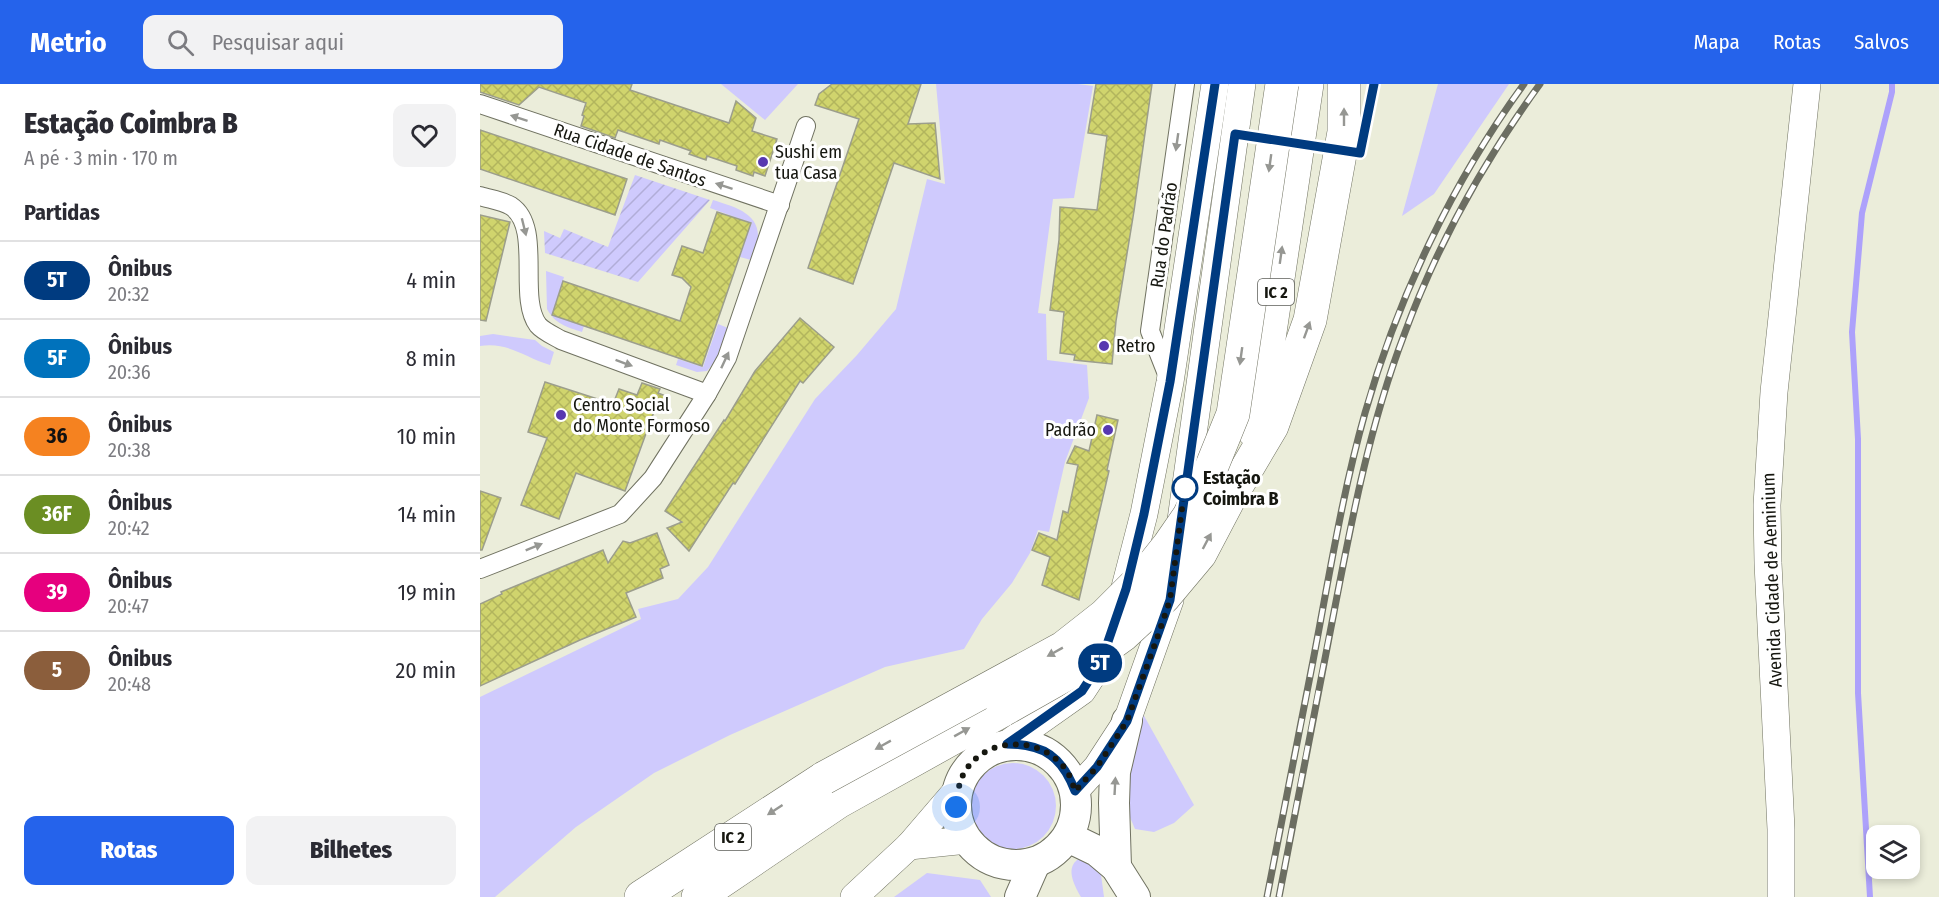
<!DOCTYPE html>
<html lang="pt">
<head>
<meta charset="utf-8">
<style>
  :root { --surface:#fff; --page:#f2f2f3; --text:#2b2b33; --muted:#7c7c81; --line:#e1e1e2; --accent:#2563eb }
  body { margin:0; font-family:"Fira Sans Condensed",sans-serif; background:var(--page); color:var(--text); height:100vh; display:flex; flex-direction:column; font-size:22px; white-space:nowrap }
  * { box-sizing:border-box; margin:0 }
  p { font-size:20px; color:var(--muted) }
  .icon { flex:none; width:33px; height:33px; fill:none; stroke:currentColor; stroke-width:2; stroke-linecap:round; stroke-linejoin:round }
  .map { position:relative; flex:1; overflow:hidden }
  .panel { display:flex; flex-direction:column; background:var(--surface); width:480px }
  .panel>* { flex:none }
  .badge { padding:0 12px; border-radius:20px; font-size:21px; line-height:39px }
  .tools { position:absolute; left:1386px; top:741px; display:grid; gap:12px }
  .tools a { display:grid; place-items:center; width:54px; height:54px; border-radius:12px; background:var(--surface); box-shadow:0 3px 9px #0003; font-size:30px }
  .you { position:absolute; width:30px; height:30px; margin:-15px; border:4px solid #fff; border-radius:50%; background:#1a73e8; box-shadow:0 0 0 9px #1a73e833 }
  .map>.badge { position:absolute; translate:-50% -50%; box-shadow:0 0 0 3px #fff }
  h2 { padding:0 24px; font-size:22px; line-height:54px }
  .round { display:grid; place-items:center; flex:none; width:63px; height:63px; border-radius:12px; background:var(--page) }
  .summary { display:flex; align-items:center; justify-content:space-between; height:102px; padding:0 24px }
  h1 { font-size:28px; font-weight:800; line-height:45px }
  .action { display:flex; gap:12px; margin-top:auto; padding:12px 24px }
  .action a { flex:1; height:69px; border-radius:12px; background:var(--accent); color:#fff; font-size:24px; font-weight:800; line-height:69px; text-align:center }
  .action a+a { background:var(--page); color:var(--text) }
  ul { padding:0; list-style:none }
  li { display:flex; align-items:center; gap:18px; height:78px; padding:0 24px; border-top:2px solid var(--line) }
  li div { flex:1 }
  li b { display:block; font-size:22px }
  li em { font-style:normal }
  li .badge { min-width:66px; font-weight:700; text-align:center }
  header { display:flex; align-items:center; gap:36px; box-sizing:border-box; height:84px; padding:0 30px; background:var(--accent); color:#fff }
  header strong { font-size:28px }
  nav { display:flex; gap:33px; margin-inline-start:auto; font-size:21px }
  .search { width:420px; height:54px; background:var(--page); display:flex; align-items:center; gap:15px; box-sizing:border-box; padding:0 21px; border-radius:12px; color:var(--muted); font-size:22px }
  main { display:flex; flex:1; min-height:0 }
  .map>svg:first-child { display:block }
</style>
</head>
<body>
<header>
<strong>Metrio</strong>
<div class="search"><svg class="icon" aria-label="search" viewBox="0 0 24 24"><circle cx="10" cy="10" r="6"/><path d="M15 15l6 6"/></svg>Pesquisar aqui</div>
<nav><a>Mapa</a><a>Rotas</a><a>Salvos</a></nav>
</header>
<main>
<section class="panel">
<div class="summary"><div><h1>Estação Coimbra B</h1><p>A pé · 3 min · 170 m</p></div><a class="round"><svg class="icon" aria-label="heart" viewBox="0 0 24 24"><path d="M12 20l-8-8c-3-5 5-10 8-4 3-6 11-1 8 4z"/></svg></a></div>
<h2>Partidas</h2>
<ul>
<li><span class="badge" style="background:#003b80;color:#fff">5T</span><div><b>Ônibus</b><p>20:32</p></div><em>4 min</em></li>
<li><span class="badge" style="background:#0072bc;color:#fff">5F</span><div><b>Ônibus</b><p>20:36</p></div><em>8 min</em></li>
<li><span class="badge" style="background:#f58220;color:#111">36</span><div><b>Ônibus</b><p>20:38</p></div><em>10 min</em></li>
<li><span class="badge" style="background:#6b8e23;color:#fff">36F</span><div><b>Ônibus</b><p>20:42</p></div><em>14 min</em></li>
<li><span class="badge" style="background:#e6007e;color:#fff">39</span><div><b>Ônibus</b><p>20:47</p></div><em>19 min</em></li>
<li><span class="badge" style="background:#8b5e3c;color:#fff">5</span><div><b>Ônibus</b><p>20:48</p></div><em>20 min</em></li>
</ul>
<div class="action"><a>Rotas</a><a>Bilhetes</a></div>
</section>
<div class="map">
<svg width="1459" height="813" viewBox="0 0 1459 813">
  <defs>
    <pattern id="garden-furrows" width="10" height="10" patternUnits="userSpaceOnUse" patternTransform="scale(1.5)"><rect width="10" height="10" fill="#cfcafd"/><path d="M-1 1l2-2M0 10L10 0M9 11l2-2" fill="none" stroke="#b1add8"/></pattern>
    <pattern id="building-cross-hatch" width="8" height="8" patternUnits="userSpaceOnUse" patternTransform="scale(1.5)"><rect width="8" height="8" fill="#d0d46d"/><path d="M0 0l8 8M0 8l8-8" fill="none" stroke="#b2b55d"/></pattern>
  </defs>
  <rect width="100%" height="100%" fill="#ebedda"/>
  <g fill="#cfcafd">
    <polygon points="241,0 318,0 285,36"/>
    <polygon points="456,0 598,0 613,2 594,114 573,115 558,229 566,230 567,276 607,281 609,314 585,378 569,448 558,446 550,469 532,499 502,535 484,565 405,583 250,651 174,689 96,743 15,813 0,813 0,613 161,535 158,525 198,515 228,483 335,315 377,271 416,225 447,95 465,100"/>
    <polygon points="958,0 1029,0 954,110 922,132"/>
    <path d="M 233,116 C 251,122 279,128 278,153 C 278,160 273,169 271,176 L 260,173 L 271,139 L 230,124 Z"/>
    <path d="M 66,187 L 84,193 L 72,231 L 104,242 L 102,248 C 87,243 75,240 67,225 Z"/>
    <polygon points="238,240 248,244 237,275 227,287 217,288 196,281 198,275 223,283"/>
    <path d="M 13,250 L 55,256 L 62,262 L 74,268 L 70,281 C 44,273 29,258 0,262 L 0,252 Z"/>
    <polygon points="663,630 714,721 694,739 674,748 655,745 649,731 644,688"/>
    <circle cx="533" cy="722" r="43"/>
    <path d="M 606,772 L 620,783 L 624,813 L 601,813 C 592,798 583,778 606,772 Z"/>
    <polygon points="447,789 500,796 511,813 414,813"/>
  </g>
  <polygon fill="url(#garden-furrows)" points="155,91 230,116 158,198 65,169 64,147 80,154 84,145 128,163"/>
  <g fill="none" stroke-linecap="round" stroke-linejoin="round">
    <polyline stroke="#ada1fb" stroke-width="6" points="1390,813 1378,609 1378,355 1372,248 1382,129 1412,8 1412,0"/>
  </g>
  <g fill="url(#building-cross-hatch)" stroke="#9c9e8c" stroke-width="1.5">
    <polygon points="0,0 152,0 150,6 249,39 256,17 276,34 272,47 297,55 285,92 274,88 273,92 256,86 257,82 227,72 226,76 209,70 211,67 180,56 179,60 138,46 135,54 101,42 104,32 102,31 106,19 59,3 39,21 0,8"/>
    <polygon points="352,0 441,0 428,40 455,39 460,95 414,79 373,200 328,184 379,35 335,21 339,10"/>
    <polygon points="616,0 672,0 654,127 636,237 632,280 594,276 595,271 580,269 584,228 570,226 579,156 580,123 617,126 627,52 608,49"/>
    <polygon points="0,46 147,95 135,131 0,85"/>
    <polygon points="237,128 271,139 222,282 72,231 83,197 200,237 211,203 202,194 192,191 202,162 223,169"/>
    <polygon points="0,131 30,138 6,237 0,236"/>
    <polygon points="320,234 354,263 323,299 320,297 255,400 253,399 209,467 187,444 202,438 185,427 244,336 245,337 275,287"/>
    <polygon points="65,298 133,320 139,305 157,311 162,299 180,305 178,309 188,313 183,328 175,325 145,407 96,389 79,435 41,421 67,354 48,348"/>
    <polygon points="617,331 638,336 627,386 629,387 599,516 562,501 570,473 552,466 559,449 577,456 583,427 588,429 598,381 587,379 595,362 609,367"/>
    <polygon points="0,407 21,414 2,466 0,466"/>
    <polygon points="177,449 189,481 180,485 183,494 146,509 156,533 100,556 0,602 0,520 22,510 21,508 123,466 128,479 143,457 150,459"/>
  </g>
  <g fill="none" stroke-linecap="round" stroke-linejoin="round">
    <g stroke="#707261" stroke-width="20">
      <g id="street">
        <polyline points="0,20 300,121"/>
        <path d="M 0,112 C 9,115 23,117 31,122 C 63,143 37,213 58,241 C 63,247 74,252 81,256 L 227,310"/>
        <polyline points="689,295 670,247 705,0"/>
        <polyline points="0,485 140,430 173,394 227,310 247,274 326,42"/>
      </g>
    </g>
    <g stroke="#707261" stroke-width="28">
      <g id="secondary">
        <polyline points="701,436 762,0"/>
        <polyline points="642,515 664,430 690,298 735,0"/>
        <polyline points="527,660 602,607 621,578 626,563"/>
        <polyline points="595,707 617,683 647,637 690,516 692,500"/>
        <polyline points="429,762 487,756"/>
        <polyline points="374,813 429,762 477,706"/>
        <polyline points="1301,813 1301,745 1288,479 1287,421 1294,308 1327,0"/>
      </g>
    </g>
    <g stroke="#707261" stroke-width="32">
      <g id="primary">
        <circle cx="536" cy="721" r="60"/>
        <polyline points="588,753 617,767 636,783 655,813"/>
        <polyline points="636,783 634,719 635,688 647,637"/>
        <polyline points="540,813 555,779"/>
      </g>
    </g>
    <g stroke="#707261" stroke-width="34">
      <g id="highway">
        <polyline points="773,346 777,335 827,0"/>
        <polyline points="750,413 792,342 830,236 864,48 864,0"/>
        <polyline points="161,813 344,694"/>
        <polyline points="218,813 358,718 523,626"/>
      </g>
    </g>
    <use href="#street" stroke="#fff" stroke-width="18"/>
    <use href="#secondary" stroke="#fff" stroke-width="27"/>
    <use href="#primary" stroke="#fff" stroke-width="30"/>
    <use href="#highway" stroke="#fff" stroke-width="33"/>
    <g stroke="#6c6e62" stroke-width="7">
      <g id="rail">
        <path d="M 787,813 C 802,734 818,656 833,577 C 849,494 862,410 885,329 C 918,213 973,97 1044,0"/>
        <path d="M 799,813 C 817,718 835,623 854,528 C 872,434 890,340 924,251 C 957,161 1004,77 1060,0"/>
      </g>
    </g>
    <use href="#rail" stroke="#fff" stroke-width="4.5" stroke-dasharray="14" stroke-linecap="butt"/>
    <g stroke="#707261" stroke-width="34" stroke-linecap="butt">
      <g id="highway-bridge">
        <polyline points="523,626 599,583 643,551 684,513 720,470 750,413"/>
        <polyline points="344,694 583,564 625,531 665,491 689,461 709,432 725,399 753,330 802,0"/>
      </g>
    </g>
    <use href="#highway-bridge" stroke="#fff" stroke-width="33"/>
  </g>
  <defs><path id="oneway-solid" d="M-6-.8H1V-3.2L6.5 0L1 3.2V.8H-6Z" transform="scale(1.5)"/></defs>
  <g fill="#969793">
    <use href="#oneway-solid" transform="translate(864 33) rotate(-90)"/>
    <use href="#oneway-solid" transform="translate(39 34) rotate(-162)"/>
    <use href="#oneway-solid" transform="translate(697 58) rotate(98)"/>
    <use href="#oneway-solid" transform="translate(790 79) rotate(98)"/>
    <use href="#oneway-solid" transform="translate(244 102) rotate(-162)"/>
    <use href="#oneway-solid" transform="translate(44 143) rotate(76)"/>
    <use href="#oneway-solid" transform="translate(801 171) rotate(-82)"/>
    <use href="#oneway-solid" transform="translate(827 246) rotate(-70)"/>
    <use href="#oneway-solid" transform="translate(761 272) rotate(98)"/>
    <use href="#oneway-solid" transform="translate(245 276) rotate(-65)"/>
    <use href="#oneway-solid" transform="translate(144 279) rotate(20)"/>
    <use href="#oneway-solid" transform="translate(727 457) rotate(-62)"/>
    <use href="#oneway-solid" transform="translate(54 463) rotate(-22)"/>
    <use href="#oneway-solid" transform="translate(575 568) rotate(151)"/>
    <use href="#oneway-solid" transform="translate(482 648) rotate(-29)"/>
    <use href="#oneway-solid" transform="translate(403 661) rotate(151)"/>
    <use href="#oneway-solid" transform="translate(635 702) rotate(-87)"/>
    <use href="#oneway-solid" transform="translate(295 726) rotate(147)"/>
  </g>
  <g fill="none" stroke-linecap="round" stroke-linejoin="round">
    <g stroke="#fff" stroke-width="14">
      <path id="line" d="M 735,0 L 690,298 L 664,430 L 646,505 L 621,578 L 602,607 L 527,660 C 564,660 582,673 595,707 L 617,683 L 647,637 L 690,516 L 755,50 L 880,69 L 894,0"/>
    </g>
    <use href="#line" stroke="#003b80" stroke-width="9"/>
    <path stroke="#161710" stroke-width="6" stroke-dasharray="0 10.8" d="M 476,723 C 477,712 478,702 483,691 C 504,650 565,651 588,689 C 591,694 593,701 595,707 L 617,683 L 647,637 L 676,557 L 690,516 L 705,402 L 705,404"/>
  </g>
  <g fill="#5738b0" stroke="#fff" stroke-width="2">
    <circle cx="283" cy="78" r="6"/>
    <circle cx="624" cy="262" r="6"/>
    <circle cx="81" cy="331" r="6"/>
    <circle cx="628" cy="346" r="6"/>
  </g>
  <circle fill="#fff" stroke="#003b80" stroke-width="3" cx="705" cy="404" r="12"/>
  <g text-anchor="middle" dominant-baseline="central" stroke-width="6" stroke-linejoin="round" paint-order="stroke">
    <g fill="#fff" stroke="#5c5d58" stroke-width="1.5">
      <rect x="778" y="195" width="36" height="26" rx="4.5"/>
      <rect x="235" y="740" width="36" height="26" rx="4.5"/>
    </g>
    <g font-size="16" font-weight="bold" fill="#161710">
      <text x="796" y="208">IC 2</text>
      <text x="253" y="753">IC 2</text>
    </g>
    <g font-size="18" fill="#161710" stroke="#fff" text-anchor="start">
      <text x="295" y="68">Sushi em<tspan x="295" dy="21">tua Casa</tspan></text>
      <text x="636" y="262">Retro</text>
      <text x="93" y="321">Centro Social<tspan x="93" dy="21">do Monte Formoso</tspan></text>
      <text x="616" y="346" text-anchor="end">Padrão</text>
    </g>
    <g font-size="18" fill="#161710" stroke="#fff">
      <text transform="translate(150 71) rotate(19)">Rua Cidade de Santos</text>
      <text transform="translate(684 151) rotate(-82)">Rua do Padrão</text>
      <text transform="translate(1292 496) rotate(-92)">Avenida Cidade de Aeminium</text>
    </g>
    <g font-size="18" font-weight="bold" fill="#161710" stroke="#fff" text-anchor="start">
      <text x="723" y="394">Estação<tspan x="723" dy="21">Coimbra B</tspan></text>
    </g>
  </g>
</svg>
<div class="tools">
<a><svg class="icon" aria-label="layers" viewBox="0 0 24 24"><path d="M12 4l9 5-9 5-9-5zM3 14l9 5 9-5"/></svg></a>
</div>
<div class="you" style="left:476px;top:723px"></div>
<b class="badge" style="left:620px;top:579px;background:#003b80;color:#fff">5T</b>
</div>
</main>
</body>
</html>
